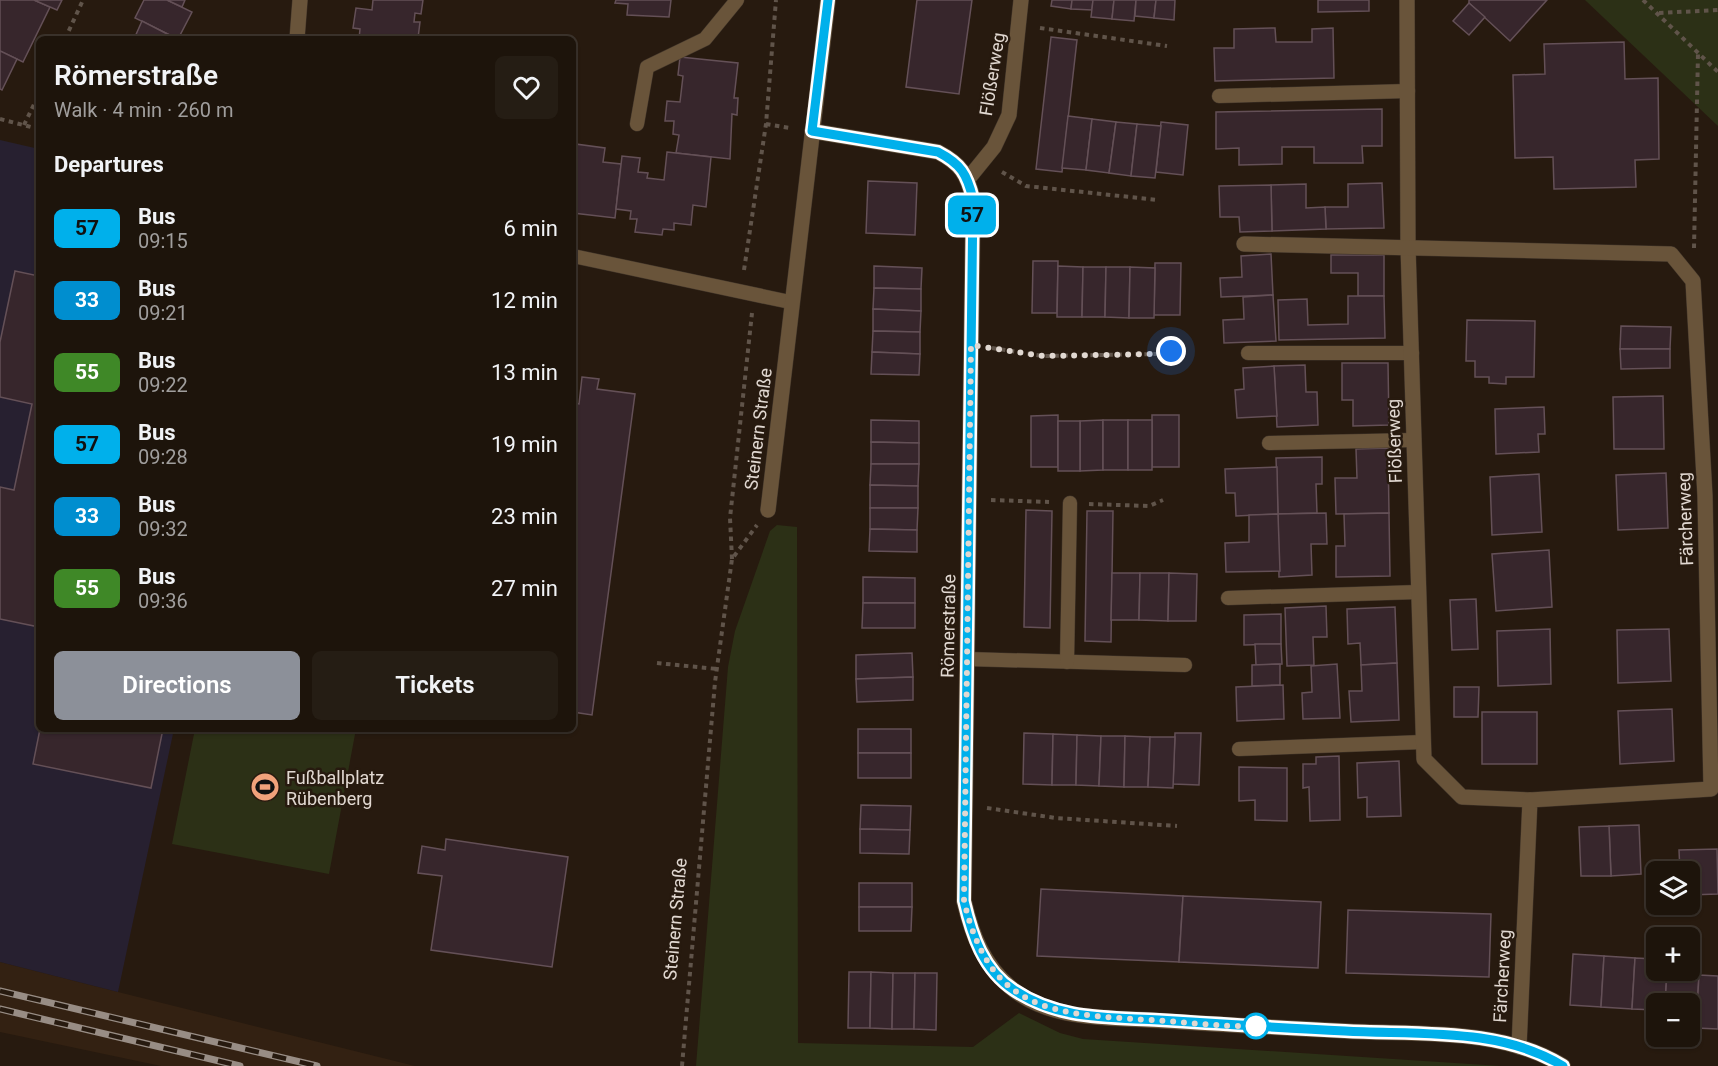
<!DOCTYPE html>
<html lang="en">
<head>
<meta charset="utf-8">
<style>
  :root { --surface:#1d140b; --page:#251d14; --text:#f1f3f6; --muted:#a09e9d; --line:#3b332c; --accent:#8c9099 }
  body { margin:0; font-family:Roboto,sans-serif; background:var(--page); color:var(--text); height:100vh; display:flex; flex-direction:column; font-size:22px; white-space:nowrap }
  * { box-sizing:border-box; margin:0 }
  p { font-size:20px; color:var(--muted) }
  .icon { flex:none; width:33px; height:33px; fill:none; stroke:currentColor; stroke-width:2; stroke-linecap:round; stroke-linejoin:round }
  .map { position:relative; flex:1; overflow:hidden }
  .drawer { position:absolute; left:36px; top:36px; width:540px; height:696px; display:flex; flex-direction:column; background:var(--surface); border-radius:9px; box-shadow:0 2px 4px #0004,0 0 0 2px var(--line) }
  .drawer>* { flex:none }
  .badge { padding:0 12px; border-radius:9px; font-size:21px; line-height:39px }
  .tools { position:absolute; left:1646px; top:861px; display:grid; gap:12px }
  .tools a { display:grid; place-items:center; width:54px; height:54px; border-radius:9px; background:var(--surface); box-shadow:0 2px 4px #0004,0 0 0 2px var(--line); font-size:30px }
  .you { position:absolute; width:30px; height:30px; margin:-15px; border:4px solid #fff; border-radius:50%; background:#1a73e8; box-shadow:0 0 0 9px #1a73e833 }
  .map>.badge { position:absolute; translate:-50% -50%; box-shadow:0 0 0 3px #fff }
  h2 { padding:0 18px; font-size:22px; line-height:54px }
  .round { display:grid; place-items:center; flex:none; width:63px; height:63px; border-radius:9px; background:var(--page) }
  .summary { display:flex; align-items:center; justify-content:space-between; height:102px; padding:0 18px }
  h1 { font-size:28px; font-weight:600; line-height:45px }
  .button { display:flex; gap:12px; margin-top:auto; padding:12px 18px }
  .button a { flex:1; height:69px; border-radius:9px; background:var(--accent); color:#fff; font-size:24px; font-weight:600; line-height:69px; text-align:center }
  .button a+a { background:var(--page); color:var(--text) }
  ul { padding:0; list-style:none }
  li { display:flex; align-items:center; gap:18px; height:72px; padding:0 18px }
  li div { flex:1 }
  li b { display:block; font-size:22px }
  li em { font-style:normal }
  li .badge { min-width:66px; font-weight:700; text-align:center }
  .map>svg:first-child { display:block }
</style>
</head>
<body>
<div class="map">
<svg width="1718" height="1066" viewBox="0 0 1718 1066">
  <rect width="100%" height="100%" fill="#271a0f"/>
  <polygon fill="#332112" points="0,962 118,992 415,1066 161,1066 0,1032"/>
  <polygon fill="#272030" points="0,140 39,149 39,729 174,729 118,992 0,962"/>
  <g fill="#2c3016">
    <polygon points="1585,0 1718,0 1718,126"/>
    <polygon points="777,525 797,527 798,1043 973,1047 1019,1013 1060,1033 1083,1039 1501,1066 696,1066 728,667 735,631 770,531"/>
    <polygon points="195,729 356,729 329,874 172,844"/>
  </g>
  <g fill="#37262c" stroke="#645057" stroke-width="1.5">
    <polygon points="0,0 34,0 50,7 23,62 0,51"/>
    <polygon points="34,0 62,0 57,10"/>
    <polygon points="144,0 167,0 192,12 178,39 135,18"/>
    <polygon points="167,0 185,0 182,7"/>
    <polygon points="373,0 423,0 421,14 415,13 414,22 420,22 418,38 359,39 360,29 353,28 356,8 372,10"/>
    <polygon points="616,0 671,0 669,17 627,15 628,4 615,3"/>
    <polygon points="917,0 972,0 959,94 906,87"/>
    <polygon points="1052,0 1072,0 1071,9 1051,6"/>
    <polygon points="1072,0 1093,0 1092,10 1071,9"/>
    <polygon points="1093,0 1114,0 1112,19 1091,17"/>
    <polygon points="1114,0 1136,0 1134,21 1112,19"/>
    <polygon points="1136,0 1156,0 1154,18 1135,16"/>
    <polygon points="1156,0 1175,0 1174,20 1154,18"/>
    <polygon points="1318,0 1369,0 1369,11 1318,12"/>
    <polygon points="1469,0 1547,0 1510,41 1469,3"/>
    <polygon points="1469,3 1485,17 1469,35 1453,21"/>
    <polygon points="142,21 177,39 134,39"/>
    <polygon points="1275,28 1276,42 1312,42 1312,29 1333,28 1334,78 1215,81 1214,48 1234,48 1234,29"/>
    <polygon points="1051,37 1077,40 1062,172 1036,169"/>
    <polygon points="1624,42 1625,79 1658,78 1659,159 1635,160 1636,187 1554,189 1553,157 1515,158 1513,75 1545,74 1544,44"/>
    <polygon points="0,51 17,59 2,90 0,89"/>
    <polygon points="680,57 738,63 734,98 738,98 737,115 732,114 730,159 676,153 679,135 673,134 674,121 665,121 667,101 680,102 683,76 678,75"/>
    <polygon points="1382,109 1382,146 1362,146 1363,163 1314,163 1314,147 1282,147 1282,164 1239,165 1239,148 1216,149 1216,112"/>
    <polygon points="1068,116 1092,119 1086,170 1062,168"/>
    <polygon points="1092,119 1116,122 1109,173 1086,170"/>
    <polygon points="1116,122 1137,124 1131,176 1109,173"/>
    <polygon points="1161,122 1188,125 1183,175 1156,172"/>
    <polygon points="1137,124 1161,126 1155,178 1131,176"/>
    <polygon points="573,137 577,137 576,144 605,148 603,162 621,164 615,218 573,213"/>
    <polygon points="667,152 711,157 706,207 693,205 691,225 674,223 674,230 663,229 662,235 635,232 637,219 630,219 631,211 616,209 622,156 640,158 638,172 648,173 647,178 664,180"/>
    <polygon points="868,181 917,183 915,235 866,233"/>
    <polygon points="1382,183 1384,228 1326,229 1325,207 1348,207 1348,184"/>
    <polygon points="1306,184 1306,208 1325,207 1326,229 1272,231 1271,185"/>
    <polygon points="1271,185 1272,231 1240,232 1239,217 1220,217 1219,186"/>
    <polygon points="1271,254 1273,295 1221,297 1220,278 1242,277 1241,256"/>
    <polygon points="1331,255 1384,255 1384,296 1358,296 1358,273 1331,273"/>
    <polygon points="1033,261 1058,261 1057,313 1032,313"/>
    <polygon points="1155,263 1181,263 1180,315 1154,315"/>
    <polygon points="874,266 922,268 921,289 874,288"/>
    <polygon points="1058,266 1083,267 1082,317 1057,317"/>
    <polygon points="1083,267 1106,267 1105,317 1082,317"/>
    <polygon points="1106,267 1130,267 1129,318 1105,317"/>
    <polygon points="1130,267 1155,268 1154,318 1129,318"/>
    <polygon points="15,271 39,276 39,627 0,619 0,487 14,490 32,404 0,397 0,342"/>
    <polygon points="874,288 921,289 921,311 873,309"/>
    <polygon points="1273,295 1276,341 1224,343 1223,320 1244,319 1243,297"/>
    <polygon points="1348,296 1384,296 1385,338 1279,340 1278,300 1307,299 1308,325 1348,324"/>
    <polygon points="873,309 921,311 920,332 873,331"/>
    <polygon points="1467,320 1535,321 1534,377 1506,377 1506,384 1489,383 1489,377 1475,377 1475,361 1466,361"/>
    <polygon points="1621,326 1671,327 1670,349 1620,349"/>
    <polygon points="873,331 920,332 920,354 872,352"/>
    <polygon points="1620,349 1670,349 1670,368 1621,369"/>
    <polygon points="872,352 920,354 919,375 871,374"/>
    <polygon points="1342,363 1388,363 1389,425 1353,426 1353,400 1342,400"/>
    <polygon points="1305,365 1306,392 1317,392 1318,425 1277,427 1274,366"/>
    <polygon points="1274,366 1277,416 1237,418 1235,390 1244,389 1243,368"/>
    <polygon points="582,377 599,379 597,389 635,394 592,715 573,712 573,403 579,404"/>
    <polygon points="1663,396 1664,449 1614,449 1613,397"/>
    <polygon points="1544,407 1545,434 1538,434 1539,452 1496,454 1495,409"/>
    <polygon points="1058,415 1058,467 1031,467 1031,416"/>
    <rect x="1152" y="415" width="27" height="52"/>
    <polygon points="871,420 919,421 919,443 871,442"/>
    <polygon points="1103,420 1103,470 1080,471 1080,421"/>
    <rect x="1103" y="420" width="25" height="50"/>
    <rect x="1128" y="420" width="24" height="50"/>
    <rect x="1058" y="421" width="22" height="50"/>
    <polygon points="871,442 919,443 919,464 871,464"/>
    <polygon points="1388,448 1389,513 1336,514 1335,478 1357,478 1356,449"/>
    <polygon points="1322,457 1322,484 1316,484 1317,513 1278,514 1276,458"/>
    <polygon points="871,464 919,464 918,486 870,485"/>
    <polygon points="1277,467 1278,514 1236,516 1235,493 1226,493 1225,469"/>
    <polygon points="1666,473 1668,528 1618,530 1616,475"/>
    <polygon points="1539,474 1542,532 1492,535 1490,477"/>
    <polygon points="870,485 918,486 918,508 870,508"/>
    <polygon points="870,508 918,508 917,530 870,529"/>
    <polygon points="1026,510 1052,511 1050,628 1024,627"/>
    <polygon points="1087,511 1113,511 1111,642 1085,641"/>
    <polygon points="1326,513 1327,544 1311,544 1312,575 1279,577 1278,514"/>
    <polygon points="1389,513 1390,576 1336,577 1336,546 1345,546 1344,514"/>
    <polygon points="1278,514 1280,571 1226,572 1225,543 1249,542 1249,515"/>
    <polygon points="870,529 917,530 917,552 869,551"/>
    <polygon points="1549,550 1552,607 1496,611 1492,554"/>
    <polygon points="1112,573 1140,573 1139,620 1111,620"/>
    <polygon points="1140,573 1169,573 1168,621 1139,620"/>
    <polygon points="1169,573 1197,574 1196,621 1168,621"/>
    <polygon points="863,577 915,578 915,603 863,603"/>
    <polygon points="1476,599 1478,649 1452,650 1450,600"/>
    <polygon points="863,603 915,603 915,628 862,628"/>
    <polygon points="1326,606 1327,637 1313,637 1314,665 1287,666 1285,608"/>
    <polygon points="1395,607 1397,663 1361,665 1360,643 1348,644 1347,609"/>
    <polygon points="1281,614 1281,644 1244,645 1244,615"/>
    <polygon points="1550,629 1551,684 1498,686 1497,631"/>
    <polygon points="1669,629 1671,681 1618,683 1617,630"/>
    <polygon points="1255,644 1281,644 1282,664 1256,665"/>
    <polygon points="912,653 913,677 856,679 856,655"/>
    <polygon points="1397,663 1399,720 1351,722 1349,691 1362,691 1361,665"/>
    <polygon points="1280,664 1280,685 1252,686 1252,665"/>
    <polygon points="1337,664 1340,718 1303,719 1302,693 1312,692 1311,666"/>
    <polygon points="913,677 913,700 857,702 856,679"/>
    <polygon points="1283,685 1284,719 1237,721 1236,687"/>
    <polygon points="1454,687 1479,687 1478,717 1454,717"/>
    <polygon points="1672,709 1674,761 1620,764 1618,711"/>
    <rect x="1482" y="712" width="55" height="52"/>
    <polygon points="40,729 163,729 151,788 33,764"/>
    <rect x="858" y="729" width="53" height="24"/>
    <polygon points="1024,733 1053,734 1052,785 1023,784"/>
    <polygon points="1175,733 1201,733 1199,785 1173,784"/>
    <polygon points="1053,734 1077,735 1076,785 1052,785"/>
    <polygon points="1077,735 1101,736 1099,786 1076,785"/>
    <polygon points="1101,736 1125,736 1124,787 1099,786"/>
    <polygon points="1125,736 1150,737 1148,787 1124,787"/>
    <polygon points="1150,737 1175,737 1173,788 1148,787"/>
    <rect x="858" y="753" width="53" height="25"/>
    <polygon points="1339,756 1340,820 1310,821 1309,787 1303,788 1303,764 1316,764 1316,757"/>
    <polygon points="1399,761 1401,816 1367,817 1367,797 1358,798 1357,763"/>
    <polygon points="1239,767 1287,768 1287,821 1255,820 1255,800 1239,801"/>
    <polygon points="861,805 911,806 910,830 860,829"/>
    <polygon points="1639,825 1641,874 1611,876 1609,826"/>
    <polygon points="1609,826 1611,876 1581,876 1579,827"/>
    <polygon points="860,829 910,830 909,854 860,853"/>
    <polygon points="446,839 568,857 552,967 431,950 442,876 418,873 422,846 445,850"/>
    <polygon points="1717,849 1718,894 1689,895 1689,872 1680,872 1679,850"/>
    <rect x="859" y="883" width="53" height="24"/>
    <polygon points="1041,889 1183,896 1179,962 1037,956"/>
    <polygon points="1183,896 1321,902 1318,968 1179,962"/>
    <polygon points="859,907 912,907 911,931 859,931"/>
    <polygon points="1348,910 1491,914 1489,977 1346,973"/>
    <polygon points="1573,954 1604,956 1601,1007 1570,1005"/>
    <polygon points="1604,956 1635,958 1632,1009 1601,1007"/>
    <polygon points="1635,958 1656,959 1656,970 1667,970 1665,1004 1656,1004 1656,1010 1632,1009"/>
    <polygon points="849,972 871,972 870,1028 848,1028"/>
    <polygon points="871,972 893,973 892,1029 870,1028"/>
    <polygon points="893,973 915,973 914,1029 892,1029"/>
    <polygon points="915,973 937,973 936,1030 914,1029"/>
    <polygon points="1667,973 1699,975 1696,1028 1689,1027 1689,1004 1665,1004"/>
    <polygon points="1699,975 1718,976 1718,1029 1696,1028"/>
  </g>
  <g fill="none" stroke-linecap="round" stroke-linejoin="round">
    <g stroke="#41352a" stroke-width="15">
      <g id="lane">
        <polyline points="1219,96 1408,91"/>
        <polyline points="637,124 647,67 705,39 737,0"/>
        <polyline points="573,256 790,302"/>
        <polyline points="1248,353 1412,353"/>
        <polyline points="1269,443 1414,440"/>
        <polyline points="1228,598 1418,592"/>
        <polyline points="967,659 1185,665"/>
        <polyline points="1067,662 1070,503"/>
        <polyline points="1239,749 1423,742"/>
      </g>
    </g>
    <g stroke="#41352a" stroke-width="16">
      <g id="street">
        <polyline points="1407,0 1408,247 1424,759 1462,797 1530,800"/>
        <polyline points="297,39 300,0"/>
        <path d="M 812,131 L 938,152 C 961,164 967,174 973,199 L 964,901 C 972,935 983,964 1010,987 C 1049,1020 1102,1017 1150,1020 C 1215,1024 1280,1028 1345,1031 C 1417,1035 1500,1027 1563,1066"/>
        <polyline points="968,179 994,147 1009,115 1021,0"/>
        <polyline points="1244,244 1671,254 1693,281 1705,496 1711,789 1530,800 1519,1047"/>
        <polyline points="768,510 828,0"/>
      </g>
    </g>
    <g stroke="#60544a" stroke-width="4" stroke-dasharray="4.5 4.5" stroke-linecap="butt">
      <polyline points="1643,0 1718,72"/>
      <polyline points="1659,13 1718,10"/>
      <polyline points="1040,28 1167,46"/>
      <polyline points="65,39 83,0"/>
      <polyline points="0,119 39,129"/>
      <polyline points="766,124 790,128"/>
      <polyline points="24,125 39,94"/>
      <polyline points="1002,172 1026,186 1158,200"/>
      <polyline points="1694,248 1698,53"/>
      <polyline points="744,270 766,124 776,0"/>
      <polyline points="992,348 1043,356 1156,354 1171,351"/>
      <polyline points="991,500 1049,502"/>
      <polyline points="1089,504 1149,506 1163,500"/>
      <polyline points="732,559 730,518 752,313"/>
      <polyline points="657,663 717,669"/>
      <polyline points="987,808 1056,818 1177,826"/>
      <polyline points="682,1066 715,682 732,559 757,525"/>
    </g>
    <use href="#lane" stroke="#69543a" stroke-width="14"/>
    <use href="#street" stroke="#69543a" stroke-width="15"/>
    <g stroke="#988d85" stroke-width="7">
      <g id="rail">
        <polyline points="0,991 317,1066"/>
        <polyline points="0,1009 240,1066"/>
      </g>
    </g>
    <use href="#rail" stroke="#271a0f" stroke-width="4.5" stroke-dasharray="14" stroke-linecap="butt"/>
  </g>
  <g fill="none" stroke-linecap="round" stroke-linejoin="round">
    <g stroke="#fff" stroke-width="14">
      <path id="line" d="M 828,0 L 812,131 L 938,152 C 961,164 967,174 973,199 L 964,901 C 972,935 983,970 1014,990 C 1059,1020 1107,1017 1159,1020 C 1221,1024 1283,1028 1345,1031 C 1417,1035 1500,1027 1563,1066"/>
    </g>
    <use href="#line" stroke="#00b0eb" stroke-width="9"/>
    <path stroke="#e1d8d1" stroke-width="6" stroke-dasharray="0 10.8" d="M 1171,351 L 1156,354 L 1043,356 L 971,345 L 964,901 C 990,1012 1052,1014 1151,1020 C 1186,1022 1222,1027 1256,1026"/>
  </g>
  <defs>
    <g id="stadium-disc" transform="scale(1.5)"><circle r="9.5" fill="#f1a27b" stroke="#271a0f"/><path d="M0-5a6.5 5 0 1 0 0 10a6.5 5 0 1 0 0-10ZM-3.5-1.8h7v3.6h-7Z" fill="#111"/></g>
  </defs>
  <g fill-rule="evenodd">
    <use href="#stadium-disc" x="265" y="787"/>
  </g>
  <circle fill="#fff" stroke="#00b0eb" stroke-width="3" cx="1256" cy="1026" r="12"/>
  <g text-anchor="middle" dominant-baseline="central" stroke-width="5" stroke-linejoin="round" paint-order="stroke">
    <g font-size="18" fill="#e1d8d1" stroke="#271a0f">
      <text transform="translate(992 74) rotate(-81)">Flößerweg</text>
      <text transform="translate(758 429) rotate(-83)">Steinern Straße</text>
      <text transform="translate(1394 441) rotate(-92)">Flößerweg</text>
      <text transform="translate(1685 519) rotate(-92)">Färcherweg</text>
      <text transform="translate(948 626) rotate(-89)">Römerstraße</text>
      <text transform="translate(675 919) rotate(-85)">Steinern Straße</text>
      <text transform="translate(1502 976) rotate(-87)">Färcherweg</text>
    </g>
    <g font-size="18" fill="#e1d8d1" stroke="#271a0f" text-anchor="start">
      <text x="286" y="777">Fußballplatz<tspan x="286" dy="21">Rübenberg</tspan></text>
    </g>
  </g>
</svg>
<div class="tools">
<a><svg class="icon" aria-label="layers" viewBox="0 0 24 24"><path d="M12 4l9 5-9 5-9-5zM3 14l9 5 9-5"/></svg></a>
<a>+</a>
<a>−</a>
</div>
<div class="you" style="left:1171px;top:351px"></div>
<b class="badge" style="left:972px;top:215px;background:#00b0eb;color:#111">57</b>
<section class="drawer">
<div class="summary"><div><h1>Römerstraße</h1><p>Walk · 4 min · 260 m</p></div><a class="round"><svg class="icon" aria-label="heart" viewBox="0 0 24 24"><path d="M12 20l-8-8c-3-5 5-10 8-4 3-6 11-1 8 4z"/></svg></a></div>
<h2>Departures</h2>
<ul>
<li><span class="badge" style="background:#00b0eb;color:#111">57</span><div><b>Bus</b><p>09:15</p></div><em>6 min</em></li>
<li><span class="badge" style="background:#008ecf;color:#fff">33</span><div><b>Bus</b><p>09:21</p></div><em>12 min</em></li>
<li><span class="badge" style="background:#3f8827;color:#fff">55</span><div><b>Bus</b><p>09:22</p></div><em>13 min</em></li>
<li><span class="badge" style="background:#00b0eb;color:#111">57</span><div><b>Bus</b><p>09:28</p></div><em>19 min</em></li>
<li><span class="badge" style="background:#008ecf;color:#fff">33</span><div><b>Bus</b><p>09:32</p></div><em>23 min</em></li>
<li><span class="badge" style="background:#3f8827;color:#fff">55</span><div><b>Bus</b><p>09:36</p></div><em>27 min</em></li>
</ul>
<div class="button"><a>Directions</a><a>Tickets</a></div>
</section>
</div>
</body>
</html>
